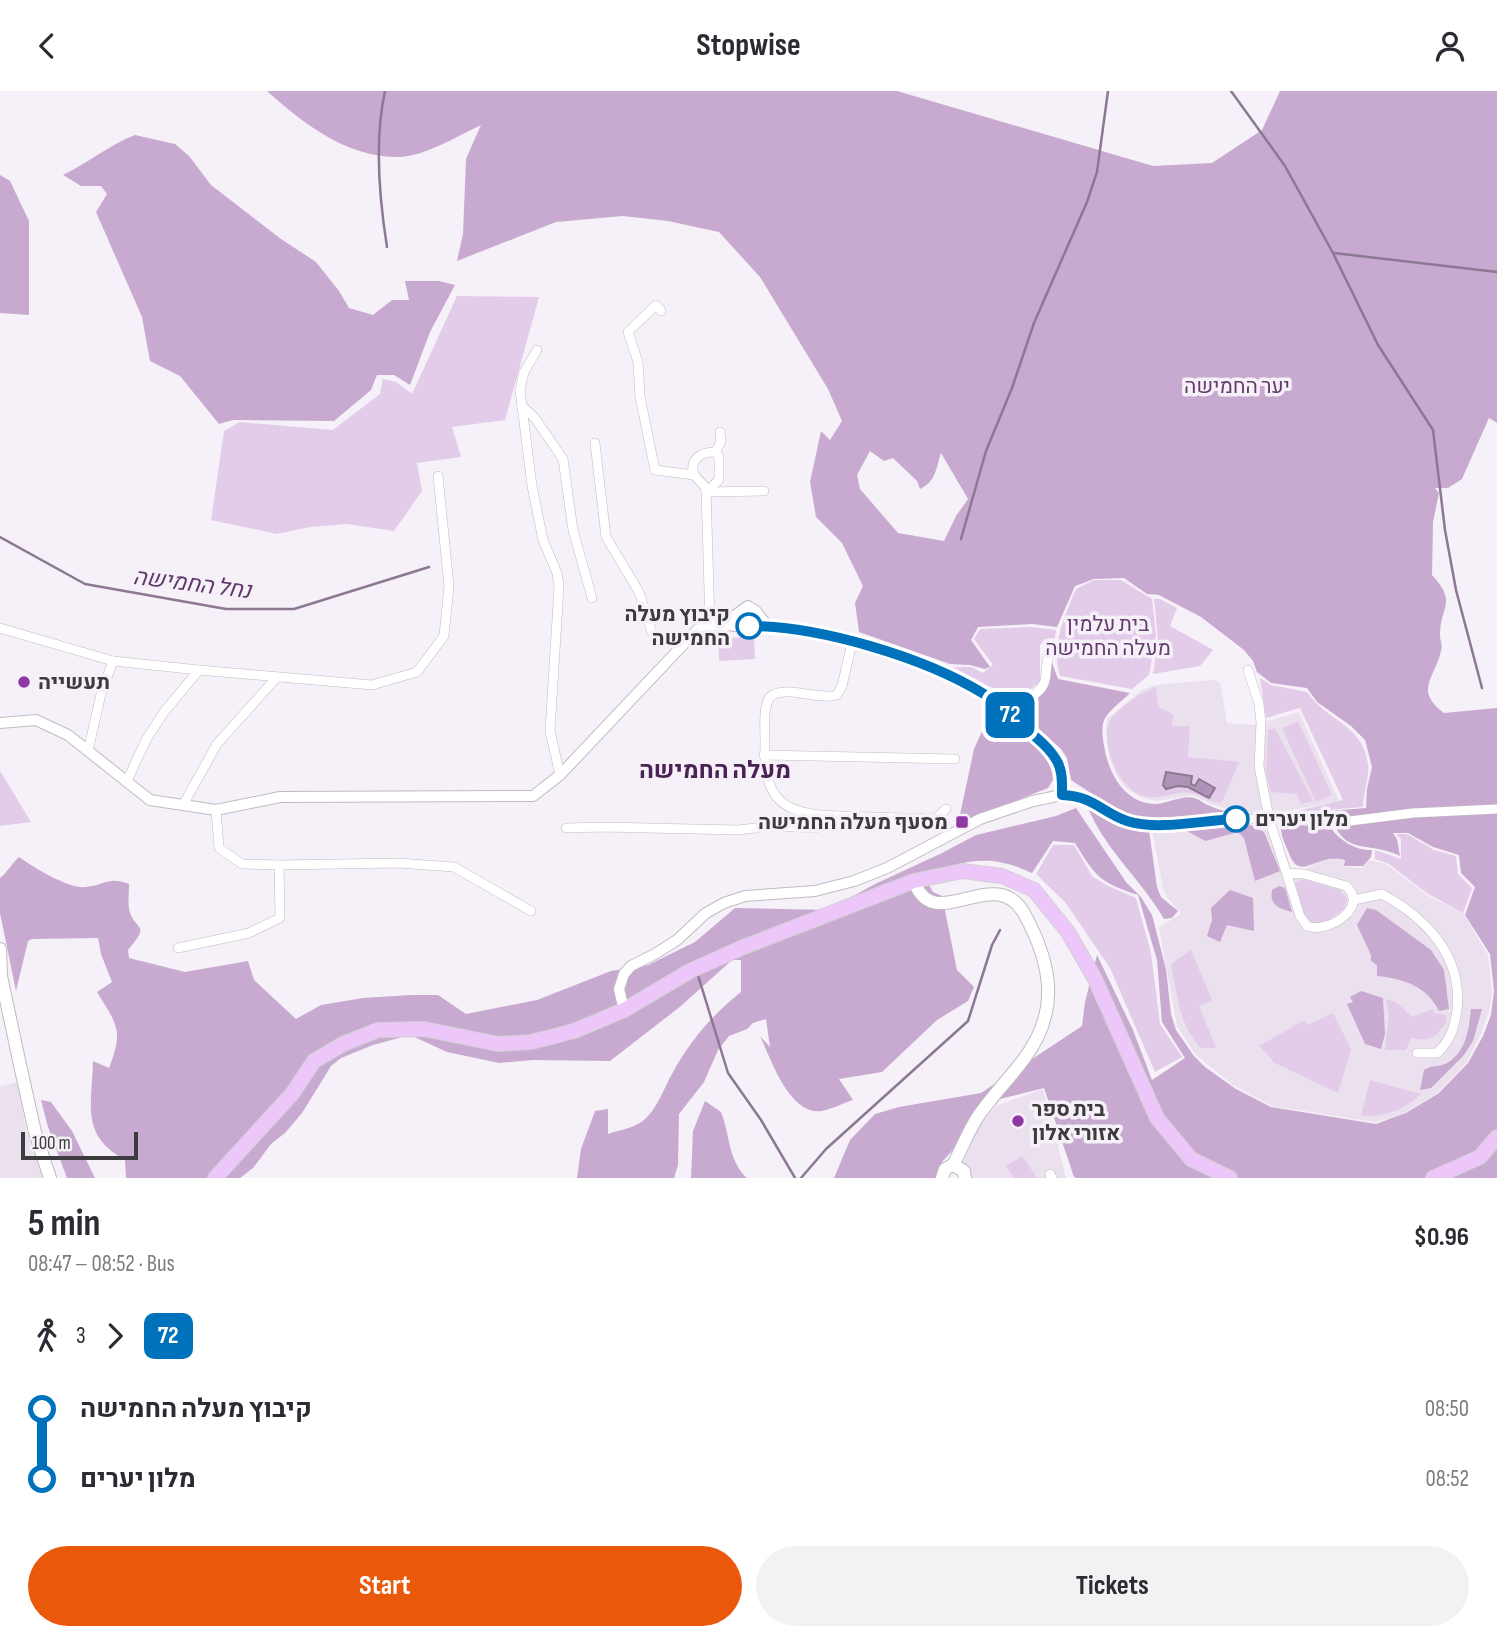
<!DOCTYPE html>
<html lang="en">
<head>
<meta charset="utf-8">
<style>
  :root { --surface:#fff; --page:#f2f2f3; --text:#2b2b33; --muted:#7c7c81; --accent:#ea580c }
  body { margin:0; font-family:"Sofia Sans Condensed",Heebo,sans-serif; background:var(--page); color:var(--text); height:100vh; display:flex; flex-direction:column; font-size:26px; white-space:nowrap }
  * { box-sizing:border-box; margin:0 }
  p { font-size:23px; color:var(--muted) }
  .icon { flex:none; width:38px; height:38px; fill:none; stroke:currentColor; stroke-width:2; stroke-linecap:round; stroke-linejoin:round }
  .map { position:relative; height:1087px; overflow:hidden }
  .drawer { display:flex; flex-direction:column; background:var(--surface); flex:1 }
  .drawer>* { flex:none }
  .badge { padding:0 14px; border-radius:10px; font-size:24px; line-height:46px }
  .scale { position:absolute; left:21px; bottom:18px; width:117px; box-sizing:border-box; padding-left:7px; border:4px solid #3d3b3e; border-top:0; font-size:19px; line-height:24px; white-space:nowrap; color:#3d3b3e; -webkit-text-stroke:5px #f6f0f8; paint-order:stroke }
  .map>.badge { position:absolute; translate:-50% -50%; box-shadow:0 0 0 4px #fff }
  .legs { display:flex; align-items:center; gap:10px; height:77px; padding:0 28px; font-size:23px }
  .legs p { margin-inline-start:auto }
  .summary { display:flex; align-items:center; justify-content:space-between; height:119px; padding:0 28px }
  h1 { font-size:38px; font-weight:700; line-height:52px }
  .action { display:flex; gap:14px; margin-top:auto; padding:14px 28px }
  .action a { flex:1; height:80px; border-radius:42px; background:var(--accent); color:#fff; font-size:28px; font-weight:700; line-height:80px; text-align:center }
  .action a+a { background:var(--page); color:var(--text) }
  ul { padding:0 28px; list-style:none }
  li { display:flex; align-items:center; gap:24px; height:70px; font-size:26px }
  li i { display:grid; place-items:center; width:10px; height:100%; margin:0 9px; background:currentColor }
  li i::after { content:''; width:18px; height:18px; margin:-9px; border:5px solid; border-radius:50%; background:var(--surface) }
  li p { margin-inline-start:auto }
  li:first-child i { background:linear-gradient(#0000 50%,currentColor 0) }
  li:last-child i { background:linear-gradient(currentColor 50%,#0000 0) }
  header { display:flex; justify-content:space-between; align-items:center; height:91px; padding:0 28px; background:var(--surface); font-size:32px; font-weight:700 }
  .map>svg:first-child { display:block }
</style>
</head>
<body>
<header><svg class="icon" aria-label="back" viewBox="0 0 24 24"><path d="M15 5l-7 7 7 7"/></svg>Stopwise<svg class="icon" aria-label="person" viewBox="0 0 24 24"><circle cx="12" cy="8" r="4"/><path d="M4 21q1-7 8-7t8 7"/></svg></header>
<div class="map">
<svg width="1497" height="1087" viewBox="0 0 1497 1087">
  <rect width="100%" height="100%" fill="#f6f0f8"/>
  <g fill="#ebe0ee">
    <polygon points="1212,589 1220,591 1227,632 1253,634 1299,621 1339,710 1276,722 1244,723 1214,714 1192,704 1157,710 1140,706 1126,697 1117,685 1110,668 1106,639 1107,628 1142,599 1156,594"/>
    <polygon points="1275,732 1291,777 1304,779 1319,770 1337,768 1344,770 1344,776 1362,777 1368,769 1386,773 1428,805 1464,823 1488,864 1492,903 1489,920 1481,943 1466,972 1439,1001 1398,1026 1375,1031 1272,1015 1233,994 1196,964 1177,935 1159,836 1181,823 1167,806 1163,797 1152,739"/>
    <polygon points="18,991 26,1039 44,1087 0,1087 0,995"/>
    <polygon points="1043,998 1066,1087 958,1087 972,1045 996,1015"/>
  </g>
  <g fill="#e2cce9">
    <polygon points="457,205 539,206 505,329 452,336 461,366 417,372 422,400 394,440 347,433 310,436 277,443 211,429 224,340 240,331 333,339 380,303 383,288 396,291 412,303"/>
    <path d="M 1094,489 L 1121,489 L 1152,508 L 1156,544 L 1149,584 L 1132,598 L 1060,585 C 1051,555 1064,526 1076,498 Z"/>
    <polygon points="1154,508 1160,508 1177,517 1170,535 1213,559 1200,575 1153,583 1158,548"/>
    <polygon points="1031,536 1056,539 1055,547 1045,548 1040,554 1040,591 1027,601 1007,605 953,576 971,576 983,582 993,574 974,548 980,538"/>
    <polygon points="754,546 755,568 719,570 718,547"/>
    <path d="M 1260,587 L 1271,594 L 1307,601 C 1327,631 1363,633 1368,673 C 1370,684 1363,703 1363,716 L 1328,719 L 1327,726 L 1289,722 L 1343,709 L 1300,617 L 1266,627 Z"/>
    <path d="M 1156,596 L 1158,616 L 1173,623 L 1172,635 L 1190,635 L 1188,666 L 1239,671 L 1222,711 C 1210,713 1203,704 1192,702 C 1175,699 1160,710 1143,705 C 1119,698 1100,654 1109,632 C 1115,618 1142,601 1156,596 Z"/>
    <polygon points="1298,630 1332,704 1316,711 1282,637"/>
    <polygon points="1275,637 1313,710 1301,713 1297,703 1271,701 1266,681 1268,639"/>
    <polygon points="0,680 2,683 31,731 0,735"/>
    <polygon points="1396,743 1407,743 1434,759 1456,765 1458,783 1472,797 1463,822 1428,803 1389,773 1375,768 1375,759 1401,768 1401,748"/>
    <polygon points="1053,754 1074,754 1092,785 1108,795 1136,807 1151,862 1160,933 1182,966 1155,981 1110,877 1065,811 1036,783"/>
    <polygon points="1303,788 1340,799 1347,808 1344,818 1323,832 1313,832 1304,825 1295,796 1296,792"/>
    <path d="M 1191,859 L 1212,909 L 1199,915 L 1216,957 L 1201,957 C 1179,934 1177,903 1171,873 Z"/>
    <path d="M 1386,908 L 1397,912 L 1412,926 L 1433,918 L 1434,922 L 1446,924 L 1446,932 C 1434,947 1431,951 1411,947 L 1406,959 L 1385,959 L 1389,924 Z"/>
    <polygon points="1333,922 1351,958 1338,1002 1275,972 1259,955 1305,929 1307,934"/>
    <path d="M 1370,989 L 1421,1003 C 1405,1019 1383,1026 1361,1025 Z"/>
    <polygon points="1022,1065 1037,1087 1014,1087 1006,1075"/>
  </g>
  <g fill="#c8aad0" fill-rule="evenodd">
    <path d="M 267,0 L 897,0 L 1153,75 L 1212,72 L 1262,39 L 1280,0 L 1497,0 L 1497,332 L 1489,327 L 1462,388 L 1448,397 L 1435,397 L 1439,402 L 1433,431 L 1432,484 C 1458,513 1440,514 1440,544 C 1440,550 1443,554 1441,560 C 1434,589 1414,599 1444,622 L 1497,617 L 1497,1087 L 1077,1087 L 1074,1086 L 1044,997 L 980,1013 L 959,1052 L 942,1071 L 937,1087 L 834,1087 L 850,1049 L 875,1023 L 899,1016 L 981,1002 L 1082,935 L 1085,911 L 1097,864 L 1133,939 L 1152,989 L 1185,967 L 1162,931 L 1157,869 L 1138,804 C 1099,791 1096,786 1075,752 L 1053,750 L 1032,782 C 990,762 965,769 923,784 L 933,801 L 942,805 L 957,879 L 974,896 L 968,910 L 937,929 L 882,981 L 839,988 L 853,1009 C 843,1012 832,1018 822,1020 C 789,1025 771,968 760,945 L 770,956 L 766,928 L 753,932 L 747,938 L 729,945 L 718,959 L 704,991 L 679,1023 L 678,1074 L 674,1087 L 577,1087 L 581,1058 L 595,1020 L 608,1018 L 608,1043 C 619,1039 635,1037 644,1029 C 657,1018 663,999 672,983 C 689,951 712,924 741,901 L 741,869 L 732,869 L 681,915 L 610,970 L 533,969 L 499,972 L 447,961 L 410,944 L 373,954 L 341,967 L 331,975 L 302,1022 L 285,1042 L 271,1053 L 253,1077 L 240,1087 L 126,1087 L 125,1069 C 80,1044 92,1015 93,970 L 109,977 C 124,939 117,934 97,901 L 112,891 L 101,863 L 98,847 L 32,848 L 28,850 L 16,900 L 0,822 L 0,787 C 8,781 11,773 19,766 C 33,776 68,798 86,796 C 105,794 109,785 129,793 C 129,801 128,811 129,818 C 135,842 152,830 128,859 L 129,867 L 185,881 L 248,870 L 254,889 L 296,928 L 321,914 L 363,907 L 411,904 L 438,904 L 466,923 L 537,909 L 611,880 L 648,874 L 695,851 L 735,817 L 828,819 L 875,793 L 940,763 L 976,744 L 1056,725 L 1076,717 L 1126,791 L 1141,806 L 1152,824 L 1166,878 L 1171,923 L 1176,939 L 1194,965 L 1205,976 L 1236,998 L 1271,1016 L 1376,1033 L 1406,1022 L 1439,1002 L 1468,972 L 1483,945 L 1491,924 L 1494,900 L 1490,863 L 1465,824 L 1475,796 L 1461,782 L 1459,764 L 1433,756 L 1408,742 L 1393,742 L 1397,748 L 1400,765 C 1368,749 1341,767 1330,720 L 1366,717 L 1367,698 L 1372,676 L 1365,649 L 1351,635 L 1317,611 L 1307,597 L 1271,592 L 1257,581 L 1253,570 L 1244,559 L 1201,526 L 1159,504 L 1147,503 L 1124,487 L 1094,488 L 1075,495 L 1057,536 L 1032,533 L 978,536 L 971,549 L 990,576 L 985,578 L 970,574 L 950,573 L 859,541 L 855,512 L 863,495 L 842,452 L 816,426 L 810,391 L 821,340 L 830,349 L 842,330 L 828,298 L 760,186 L 719,141 L 668,130 L 623,125 L 556,131 L 457,170 L 463,143 L 466,68 L 481,34 C 458,45 425,65 400,66 C 347,67 304,33 267,0 ZM 870,360 L 884,370 L 893,367 L 917,390 L 920,398 C 936,391 936,377 941,362 L 968,408 L 956,425 L 944,450 L 898,442 L 860,398 L 857,384 Z"/>
    <path d="M 135,44 L 175,53 L 189,65 L 211,94 L 281,148 L 316,171 L 339,200 L 349,217 L 373,224 L 392,209 L 409,209 L 405,190 L 439,190 L 455,194 L 430,241 L 410,294 L 394,284 L 377,284 L 371,299 L 334,330 L 233,329 L 219,333 L 180,285 L 150,270 L 142,226 L 96,121 L 107,103 L 101,95 L 81,95 L 63,84 C 88,72 109,54 135,44 Z"/>
    <polygon points="0,84 10,90 29,130 29,224 0,222"/>
    <path d="M 1051,569 L 1058,588 L 1130,602 C 1105,626 1098,624 1105,660 C 1110,685 1127,714 1157,713 C 1168,712 1183,704 1194,707 C 1199,708 1203,712 1208,714 C 1218,719 1229,721 1239,724 L 1156,728 L 1137,726 L 1123,723 L 1071,689 L 1067,667 L 1061,658 L 1013,614 C 1043,601 1049,604 1051,569 Z"/>
    <path d="M 991,621 L 998,624 C 1017,641 1053,662 1053,689 L 1048,697 L 958,733 L 974,658 Z"/>
    <path d="M 1087,715 L 1111,730 L 1149,739 L 1157,796 L 1161,806 L 1178,820 L 1172,827 L 1164,828 C 1141,788 1105,759 1087,715 Z"/>
    <polygon points="1246,732 1264,741 1280,780 1255,790 1244,747 1238,741 1205,750 1180,736"/>
    <path d="M 1281,733 L 1330,736 C 1339,749 1356,760 1372,759 L 1371,766 L 1363,775 L 1344,775 L 1345,769 C 1314,761 1300,794 1288,760 C 1284,751 1280,742 1281,733 Z"/>
    <path d="M 1279,795 L 1285,797 L 1292,821 C 1280,817 1269,815 1272,799 Z"/>
    <polygon points="1230,799 1253,807 1254,840 1227,834 1220,851 1207,845 1212,829 1211,817"/>
    <path d="M 1367,817 L 1376,819 L 1431,859 L 1444,879 L 1449,918 L 1439,920 C 1426,894 1403,888 1377,885 L 1377,874 L 1371,870 L 1371,864 L 1357,834 Z"/>
    <polygon points="1361,900 1383,907 1385,943 1381,958 1365,953 1347,913 1353,911 1350,906"/>
    <path d="M 1471,918 L 1482,918 L 1473,950 L 1464,964 L 1431,997 L 1420,999 L 1424,979 C 1431,974 1438,976 1445,973 C 1466,963 1469,938 1471,918 Z"/>
    <polygon points="41,1009 51,1011 72,1040 95,1087 67,1087 48,1036"/>
    <path d="M 705,1010 L 721,1021 C 730,1043 728,1070 747,1087 L 691,1087 L 693,1040 Z"/>
  </g>
  <polygon fill="#af92b7" stroke="#8d7893" stroke-width="2" points="1166,681 1192,685 1191,693 1195,695 1199,688 1215,697 1209,707 1188,696 1178,695 1166,698 1163,694"/>
  <g fill="none" stroke-linecap="round" stroke-linejoin="round">
    <g stroke="#8d7893" stroke-width="2.5">
      <path d="M 385,0 C 374,50 379,106 387,156"/>
      <polyline points="1231,0 1285,75 1333,162 1378,254 1433,339 1445,439 1456,499 1482,597"/>
      <polyline points="1334,162 1497,181"/>
      <polyline points="0,446 85,493 226,518 294,518 429,476"/>
      <polyline points="961,448 986,360 1012,297 1034,232 1087,111 1097,81 1108,0"/>
      <polyline points="697,881 728,982 761,1029 795,1087"/>
      <polyline points="801,1087 826,1058 968,930 992,854 1000,839"/>
    </g>
    <g stroke="#c0bbc2" stroke-width="10">
      <g id="minor">
        <polyline points="661,220 656,214 628,241 638,271 640,306 655,379 694,384 706,397 710,534"/>
        <polyline points="537,259 524,281 520,299 532,395 543,449 557,482 559,496 550,640 560,684"/>
        <polyline points="522,315 534,326 563,368 573,439 592,507"/>
        <polyline points="595,352 606,446 639,501 652,541 665,550 683,554"/>
        <polyline points="715,361 721,351 720,341"/>
        <path d="M 694,384 C 689,368 701,361 715,361 L 719,366 L 719,389 L 706,401"/>
        <polyline points="707,401 764,400"/>
        <polyline points="0,537 113,570 199,579 372,594 417,581 444,545 449,495 438,385"/>
        <path d="M 1248,579 L 1259,613 L 1261,632 L 1259,675 L 1269,727 L 1300,825 L 1307,835 C 1328,843 1370,816 1346,795 L 1304,783 L 1287,782"/>
        <path d="M 1000,614 C 1018,611 1045,607 1046,583 C 1047,573 1047,565 1052,556"/>
        <polyline points="88,660 101,603 113,570"/>
        <polyline points="764,664 955,668"/>
        <polyline points="127,690 146,649 164,621 199,579"/>
        <polyline points="1062,704 1089,709 1128,731 1151,734 1269,727 1350,730 1413,722 1497,718"/>
        <polyline points="183,714 217,653 277,586"/>
        <polyline points="216,719 219,757 242,773 279,774 398,772 454,776 531,820"/>
        <polyline points="838,725 936,728 946,718"/>
        <path d="M 566,737 L 603,736 L 738,739 L 772,735 L 817,737 L 838,725 C 781,723 763,709 765,650 C 765,636 763,619 769,607 C 782,592 817,610 837,604 L 842,595 L 852,552"/>
        <path d="M 1354,809 L 1382,803 C 1426,827 1463,865 1457,919 C 1455,935 1450,951 1437,962 L 1417,962"/>
        <polyline points="178,857 249,842 280,827 279,774"/>
        <polyline points="1050,1083 1052,1087"/>
      </g>
    </g>
    <g stroke="#c0bbc2" stroke-width="12">
      <g id="tertiary">
        <polyline points="735,535 734,525 748,515 756,520 768,536"/>
        <polyline points="0,632 36,629 68,644 150,709 216,719 280,706 533,705 560,684 697,539 710,534 762,535 833,546 901,566 954,587 994,610 1048,659 1059,673 1062,704 1033,710 980,728 887,777 854,790 815,800 745,805 724,812 706,822 677,849 655,863 631,875 624,883 619,898 624,919"/>
      </g>
    </g>
    <g stroke="#c0bbc2" stroke-width="14">
      <g id="secondary">
        <path d="M 914,790 C 934,847 996,769 1025,824 C 1052,874 1060,920 1024,968 C 1009,988 991,1006 977,1027 C 968,1041 961,1059 953,1074"/>
        <polyline points="0,858 1,885 20,974 35,1041 50,1087"/>
        <polyline points="942,1087 945,1078 953,1074 964,1080 965,1087"/>
      </g>
    </g>
    <g stroke="#d0d0d1" stroke-width="16">
      <g id="primary">
        <polyline points="215,1087 292,1003 314,970 343,953 378,939 424,938 498,953 531,951 574,940 624,919 690,880 741,857 914,790 962,780 1002,785 1034,799 1068,841 1095,888 1157,1027 1191,1068 1230,1087"/>
        <polyline points="1433,1087 1480,1066 1497,1046"/>
      </g>
    </g>
    <use href="#minor" stroke="#fff" stroke-width="9"/>
    <use href="#tertiary" stroke="#fff" stroke-width="10"/>
    <use href="#secondary" stroke="#fff" stroke-width="12"/>
    <use href="#primary" stroke="#eec7fa" stroke-width="14"/>
  </g>
  <g fill="none" stroke-linecap="round" stroke-linejoin="round">
    <g stroke="#fff" stroke-width="16">
      <path id="line-1" d="M 749,535 C 819,535 924,566 984,603 C 999,612 1012,625 1025,637 C 1037,647 1051,658 1058,672 C 1063,682 1062,694 1062,704 C 1094,705 1102,722 1127,730 C 1159,740 1203,729 1236,728"/>
    </g>
    <use href="#line-1" stroke="#0072bc" stroke-width="10"/>
  </g>
  <g fill="#fff" stroke="#0072bc" stroke-width="3.5">
    <circle cx="749" cy="535" r="12"/>
    <circle cx="1236" cy="728" r="12"/>
  </g>
  <g fill="#8e38a5" stroke="#f6f0f8" stroke-width="2.5">
    <circle cx="24" cy="591" r="7"/>
    <rect x="955" y="724" width="14" height="14" rx="3.5"/>
    <circle cx="1018" cy="1030" r="7"/>
  </g>
  <g text-anchor="middle" dominant-baseline="central" stroke-width="7" stroke-linejoin="round" paint-order="stroke">
    <g font-size="21" fill="#643d6f" stroke="#f6f0f8">
      <text x="1237" y="295">יער החמישה</text>
      <text x="1108" y="533">בית עלמין<tspan x="1108" dy="24">מעלה החמישה</tspan></text>
    </g>
    <g font-size="21" font-weight="bold" fill="#3d3b3e" stroke="#f6f0f8" text-anchor="end">
      <text x="730" y="523">קיבוץ מעלה<tspan x="730" dy="24">החמישה</tspan></text>
      <text x="1255" y="728" text-anchor="start">מלון יערים</text>
    </g>
    <g font-size="21" font-weight="bold" fill="#3d3b3e" stroke="#f6f0f8" text-anchor="start">
      <text x="38" y="591">תעשייה</text>
      <text x="948" y="731" text-anchor="end">מסעף מעלה החמישה</text>
      <text x="1032" y="1018">בית ספר<tspan x="1032" dy="24">אזורי אלון</tspan></text>
    </g>
    <g font-size="23" font-style="italic" fill="#60396b" stroke="#f6f0f8">
      <text transform="translate(192 493) rotate(7)">נחל החמישה</text>
    </g>
    <g font-size="24" font-weight="bold" fill="#4b2256" stroke="#f6f0f8">
      <text x="715" y="679">מעלה החמישה</text>
    </g>
  </g>
</svg>
<div class="scale">100 m</div>
<b class="badge" style="left:1010px;top:624px;background:#0072bc;color:#fff">72</b>
</div>
<section class="drawer">
<div class="summary"><div><h1>5 min</h1><p>08:47 – 08:52 · Bus</p></div><b>$0.96</b></div>
<div class="legs"><svg class="icon" aria-label="walk" viewBox="0 0 24 24"><circle cx="13" cy="4" r="2"/><path d="M13 8l-2 6 4 7M11 14l-3 7M7 12l3-4h3l4 4"/></svg>3<svg class="icon" aria-label="forward" viewBox="0 0 24 24"><path d="M9 5l7 7-7 7"/></svg><b class="badge" style="background:#0072bc;color:#fff">72</b></div>
<ul>
<li><i style="color:#0072bc"></i><b>קיבוץ מעלה החמישה</b><p>08:50</p></li>
<li><i style="color:#0072bc"></i><b>מלון יערים</b><p>08:52</p></li>
</ul>
<div class="action"><a>Start</a><a>Tickets</a></div>
</section>
</body>
</html>
